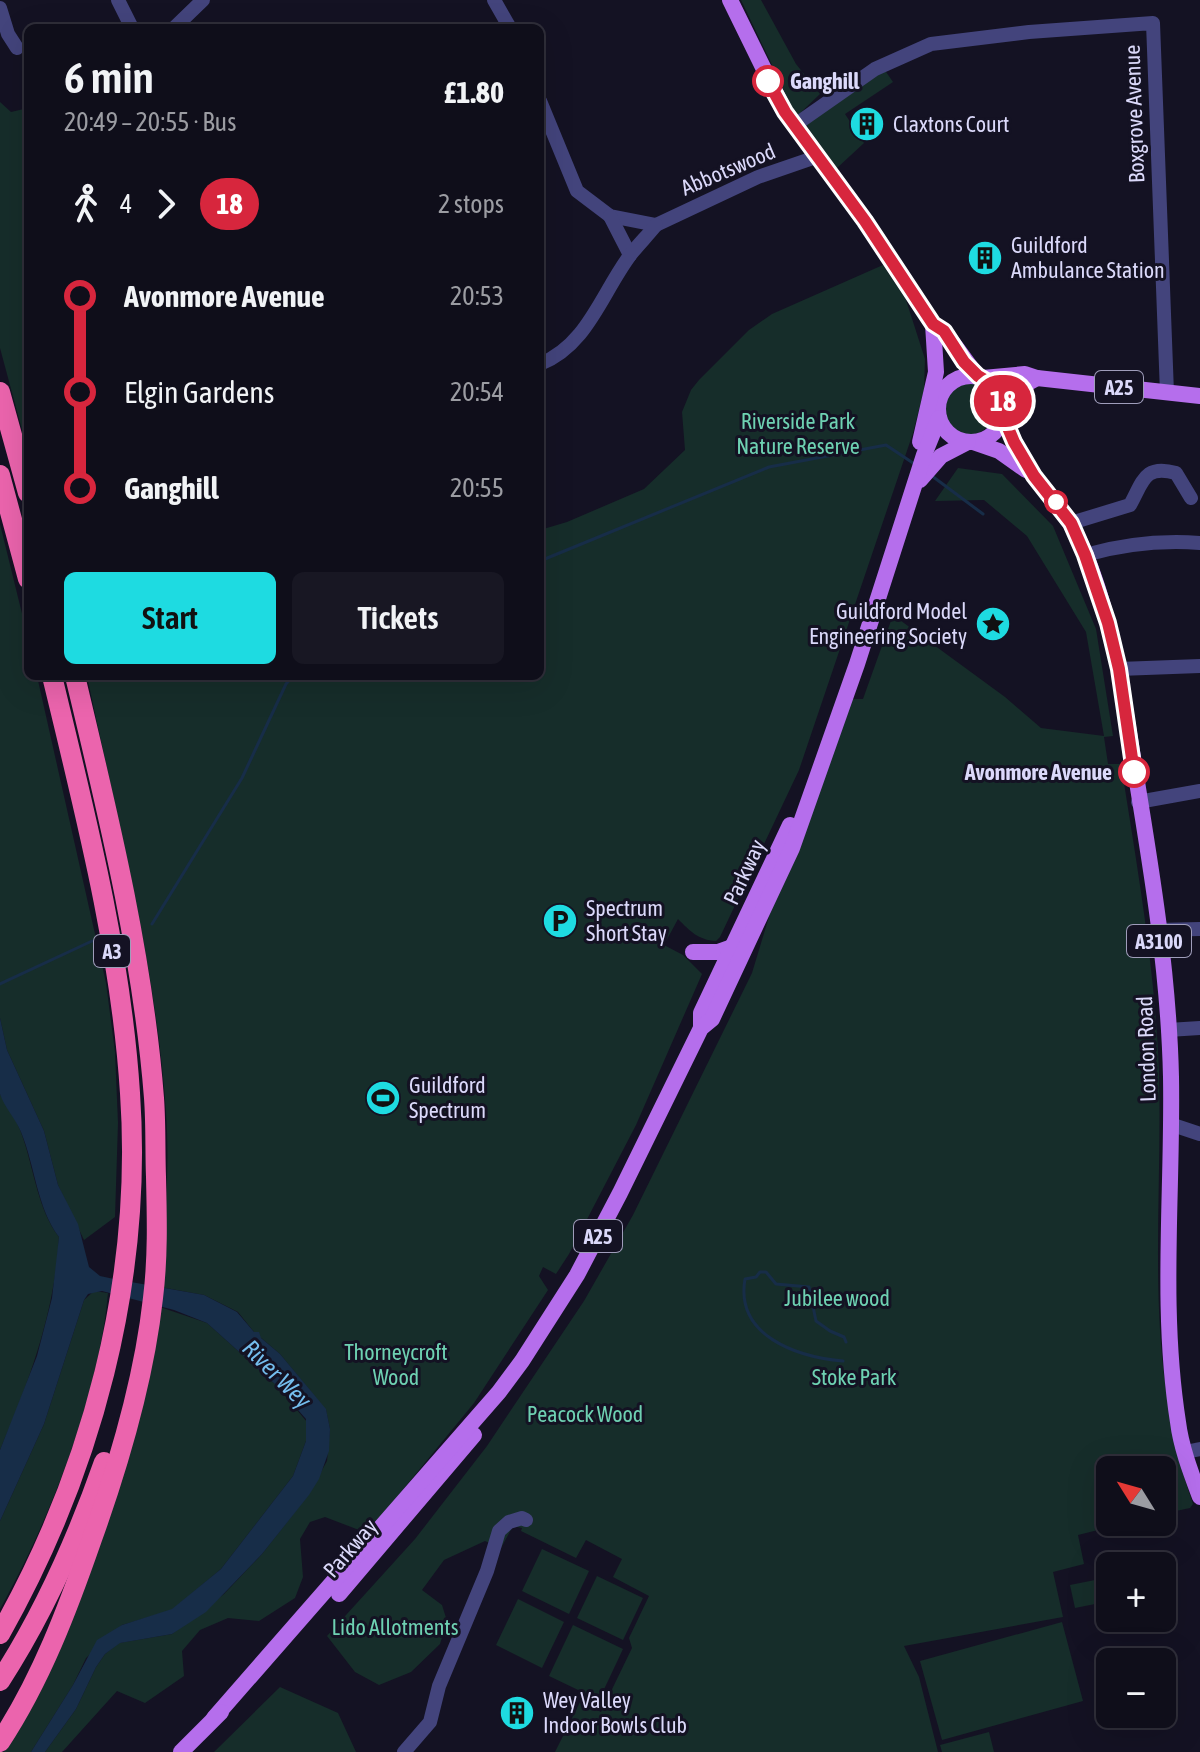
<!DOCTYPE html>
<html lang="en">
<head>
<meta charset="utf-8">
<style>
  :root { --surface:#0f0e1a; --page:#181723; --text:#f1f3f6; --muted:#9b9ca2; --line:#2f2e39; --accent:#1edbe1 }
  body { margin:0; font-family:"Asap Condensed",sans-serif; background:var(--page); color:var(--text); height:100vh; display:flex; flex-direction:column; font-size:30px; white-space:nowrap }
  * { box-sizing:border-box; margin:0 }
  p { font-size:26px; color:var(--muted) }
  .icon { flex:none; width:44px; height:44px; fill:none; stroke:currentColor; stroke-width:2; stroke-linecap:round; stroke-linejoin:round }
  .map { position:relative; flex:1; overflow:hidden }
  .side { position:absolute; left:24px; top:24px; width:520px; height:656px; display:flex; flex-direction:column; background:var(--surface); border-radius:12px; box-shadow:0 8px 32px #0002,0 0 0 2px var(--line) }
  .side>* { flex:none }
  .badge { padding:0 16px; border-radius:26px; font-size:28px; line-height:52px }
  .needle { width:52px; rotate:307deg }
  .buttons { position:absolute; left:1096px; top:1456px; display:grid; gap:16px }
  .buttons a { display:grid; place-items:center; width:80px; height:80px; border-radius:12px; background:var(--surface); box-shadow:0 8px 32px #0002,0 0 0 2px var(--line); font-size:40px }
  .map>.badge { position:absolute; translate:-50% -50%; box-shadow:0 0 0 4px #fff }
  .legs { display:flex; align-items:center; gap:12px; height:88px; padding:0 40px; font-size:26px }
  .legs p { margin-inline-start:auto }
  .head { display:flex; align-items:center; justify-content:space-between; height:136px; padding:0 40px }
  h1 { font-size:44px; font-weight:600; line-height:60px }
  .action { display:flex; gap:16px; margin-top:auto; padding:16px 40px }
  .action a { flex:1; height:92px; border-radius:12px; background:var(--accent); color:#111; font-size:32px; font-weight:600; line-height:92px; text-align:center }
  .action a+a { background:var(--page); color:var(--text) }
  ul { padding:0 40px; list-style:none }
  li { display:flex; align-items:center; gap:28px; height:96px; font-size:30px }
  li i { display:grid; place-items:center; width:12px; height:100%; margin:0 10px; background:currentColor }
  li i::after { content:''; width:20px; height:20px; margin:-10px; border:6px solid; border-radius:50%; background:var(--surface) }
  li p { margin-inline-start:auto }
  li:first-child i { background:linear-gradient(#0000 50%,currentColor 0) }
  li:last-child i { background:linear-gradient(currentColor 50%,#0000 0) }
  .map>svg:first-child { display:block }
</style>
</head>
<body>
<div class="map">
<svg width="1200" height="1752" viewBox="0 0 1200 1752">
  <rect width="100%" height="100%" fill="#141223"/>
  <g fill="#162d2a">
    <polygon points="741,0 761,0 796,64 820,94 796,117 777,97 783,88"/>
    <polygon points="884,69 893,82 845,114 864,143 837,168 806,125"/>
    <polygon points="0,102 11,112 28,108 28,452 0,348"/>
    <path d="M 883,265 L 906,300 L 925,359 L 924,390 L 913,433 L 799,770 L 720,937 L 716,941 C 698,940 690,931 678,919 L 664,945 L 683,955 L 702,974 L 636,1125 L 569,1254 L 556,1274 L 543,1267 L 539,1276 L 548,1290 L 474,1403 L 373,1526 L 359,1530 L 325,1517 L 310,1522 L 300,1539 L 303,1577 L 295,1598 L 259,1621 L 228,1618 L 200,1630 L 182,1651 L 184,1676 L 145,1703 L 117,1691 L 62,1752 L 45,1752 L 76,1709 L 96,1667 L 105,1654 L 119,1643 L 172,1634 L 224,1594 L 262,1554 L 309,1494 L 327,1461 L 330,1429 L 326,1410 L 280,1354 L 254,1332 L 238,1312 L 204,1295 L 160,1287 C 165,1229 170,1170 166,1112 C 156,965 117,820 87,676 L 540,676 L 540,530 L 567,522 L 644,489 L 685,450 L 682,412 L 691,390 L 699,380 L 749,330 L 772,314 Z"/>
    <circle cx="968" cy="408" r="27"/>
    <path d="M 958,468 L 1002,474 L 1053,526 L 1096,629 L 1113,736 L 1104,737 L 1108,764 L 1121,764 C 1137,866 1155,967 1159,1071 C 1163,1220 1142,1359 1193,1504 L 1190,1508 L 1162,1514 L 1162,1470 L 1110,1470 L 1110,1522 L 1130,1522 L 1078,1535 L 1084,1564 L 1053,1572 L 1063,1617 L 904,1646 L 919,1677 L 938,1752 L 555,1752 L 580,1702 L 601,1712 L 632,1648 L 629,1638 L 649,1596 L 613,1577 L 622,1559 L 586,1540 L 576,1558 L 521,1531 L 522,1528 L 513,1526 L 501,1548 L 485,1541 L 444,1560 L 422,1590 L 442,1605 L 447,1621 L 440,1644 L 411,1672 L 379,1685 L 355,1672 L 327,1636 L 415,1539 L 487,1446 L 584,1301 L 633,1215 L 752,973 L 778,887 L 850,699 L 863,699 L 893,615 L 1005,697 L 1041,728 L 1104,736 L 1086,632 L 1027,536 L 984,500 L 935,501 Z"/>
    <polygon points="0,524 28,638 28,676 37,676 106,983 115,1052 118,1123 115,1217 84,1240 58,1185 44,1131 7,1050 0,1018"/>
    <path d="M 0,1094 C 8,1108 18,1121 23,1138 C 34,1170 38,1210 59,1237 C 55,1312 29,1382 0,1450 Z"/>
    <path d="M 94,1291 L 108,1293 C 99,1395 50,1520 0,1609 L 0,1521 L 44,1424 L 84,1300 Z"/>
    <polygon points="157,1306 207,1323 276,1385 307,1422 306,1441 293,1476 221,1569 172,1610 122,1625 86,1658 73,1685 31,1752 4,1752 37,1693"/>
    <polygon points="542,1549 589,1571 569,1614 522,1591"/>
    <polygon points="597,1576 643,1598 623,1640 577,1618"/>
    <polygon points="1110,1577 1110,1601 1075,1608 1070,1585"/>
    <polygon points="518,1599 564,1622 542,1668 496,1645"/>
    <polygon points="1062,1622 1083,1701 942,1740 920,1661"/>
    <polygon points="573,1625 623,1649 599,1700 549,1676"/>
    <polygon points="280,1687 338,1713 356,1752 214,1752"/>
    <polygon points="989,1732 994,1752 942,1752 940,1745"/>
  </g>
  <path fill="#172d48" d="M 0,1018 L 7,1050 L 44,1131 L 58,1185 L 78,1224 L 89,1267 L 100,1276 L 114,1279 L 204,1295 L 237,1312 L 254,1332 L 259,1332 L 261,1338 L 280,1354 L 326,1409 L 330,1429 L 329,1451 L 319,1479 L 309,1495 L 262,1554 L 206,1612 L 172,1634 L 120,1643 L 105,1654 L 96,1667 L 76,1709 L 45,1752 L 31,1752 L 73,1685 L 97,1640 L 122,1625 L 172,1609 L 221,1569 L 293,1476 L 306,1441 L 306,1419 L 276,1385 L 207,1323 L 174,1310 L 102,1291 L 88,1294 L 84,1300 L 44,1424 L 0,1521 L 0,1450 L 37,1356 L 52,1298 L 59,1237 C 37,1208 35,1166 21,1132 C 16,1119 4,1107 0,1094 C 0,1079 0,1036 0,1018 Z"/>
  <g fill="none" stroke-linecap="round" stroke-linejoin="round">
    <g stroke="#172d48" stroke-width="3">
      <polyline points="932,476 983,514"/>
      <polyline points="540,561 769,467 886,445 916,465"/>
      <polyline points="152,924 242,778 286,684 293,676"/>
      <polyline points="0,984 92,941"/>
      <path d="M 843,1361 C 797,1357 735,1336 745,1279 L 756,1277 L 760,1272 L 766,1272 L 776,1284 L 809,1287 L 816,1321 L 830,1331 L 844,1337 L 846,1342"/>
    </g>
    <g stroke="#43447c" stroke-width="14">
      <polyline points="118,0 132,28"/>
      <polyline points="494,0 510,28"/>
      <polyline points="0,8 8,34 17,48"/>
      <polyline points="174,28 203,0"/>
      <polyline points="540,101 577,191 610,216 656,225 758,177 819,156"/>
      <polyline points="795,125 875,69 931,44 1029,32 1153,23 1167,393"/>
      <polyline points="610,216 630,255"/>
      <path d="M 540,364 C 588,345 602,292 631,254 C 639,244 648,235 656,225"/>
      <path d="M 1071,523 L 1130,505 C 1143,482 1144,464 1176,473 L 1191,498"/>
      <path d="M 1085,555 C 1124,544 1160,540 1200,543"/>
      <polyline points="1119,669 1200,666"/>
      <polyline points="1138,802 1200,791"/>
      <polyline points="1158,930 1200,929"/>
      <polyline points="1168,1030 1200,1028"/>
      <polyline points="1170,1124 1200,1134"/>
      <polyline points="1185,1452 1200,1449"/>
      <polyline points="404,1752 430,1722 439,1686 487,1571 499,1531 509,1522 522,1518 526,1520"/>
    </g>
    <g stroke="#b56eec" stroke-width="16">
      <path d="M 730,0 L 785,112 L 865,221 L 933,324 C 952,336 963,360 978,376"/>
      <circle cx="971" cy="409" r="33"/>
      <polyline points="983,378 1025,374 1037,378 1200,396"/>
      <polyline points="1004,405 1017,389 1037,378"/>
      <path d="M 1003,416 C 1012,437 1021,458 1035,477 C 1046,492 1059,505 1069,521 C 1095,565 1107,620 1119,669 C 1139,804 1168,940 1171,1077 C 1173,1192 1160,1307 1178,1422 C 1181,1447 1191,1473 1200,1497"/>
      <polyline points="920,442 936,372 933,324"/>
      <polyline points="973,442 999,451 1026,470"/>
      <polyline points="920,480 941,456 968,442"/>
      <polyline points="693,952 718,952 732,947"/>
      <polyline points="701,1028 701,1013 790,825"/>
      <polyline points="339,1594 474,1435"/>
      <polyline points="214,1718 499,1392 522,1361 577,1275 620,1193 701,1028 712,1019 792,848 857,664 924,455 939,418"/>
      <polyline points="181,1752 221,1712"/>
    </g>
    <g stroke="#eb64ad" stroke-width="20">
      <polyline points="0,392 28,493"/>
      <polyline points="0,475 28,579"/>
      <path d="M 0,1634 C 92,1471 143,1281 130,1093 C 121,952 85,813 52,676"/>
      <path d="M 0,1681 C 44,1613 77,1539 104,1462"/>
      <path d="M 0,1742 C 41,1680 68,1608 92,1539 C 120,1461 144,1380 153,1298 C 158,1258 157,1218 156,1177 C 155,1151 156,1125 154,1098 C 143,956 108,814 75,676"/>
    </g>
  </g>
  <g fill="none" stroke-linecap="round" stroke-linejoin="round">
    <g stroke="#fff" stroke-width="18">
      <polyline id="line-1" points="768,81 785,112 865,221 933,324 944,331 964,362 978,376 995,386 1001,395 1003,416 1014,442 1034,476 1071,523 1085,555 1108,623 1119,669 1134,772"/>
    </g>
    <use href="#line-1" stroke="#d7263d" stroke-width="12"/>
  </g>
  <defs>
    <g id="building-disc" transform="scale(1.8)"><circle r="9.5" fill="#1edbe1" stroke="#141223"/><path d="M-4-6H4V6H1V3H-1V6H-4ZM-2.5-4.3h1.7v1.8h-1.7ZM.8-4.3h1.7v1.8H.8ZM-2.5-1h1.7V.8h-1.7ZM.8-1h1.7V.8H.8Z" fill="#111"/></g>
    <g id="sight-disc" transform="scale(1.8)"><circle r="9.5" fill="#1edbe1" stroke="#141223"/><path d="M0-6L1.8-2.2L6-1.7L2.9 1.2L3.7 5.4L0 3.3L-3.7 5.4L-2.9 1.2L-6-1.7L-1.8-2.2Z" fill="#111"/></g>
    <g id="parking-disc" transform="scale(1.8)"><circle r="9.5" fill="#1edbe1" stroke="#141223"/><path d="M-3.5-5.5H1a3.5 3.5 0 0 1 0 7H-1V5.5H-3.5ZM-1-3.4V-.6H.8a1.4 1.4 0 0 0 0-2.8Z" fill="#111"/></g>
    <g id="stadium-disc" transform="scale(1.8)"><circle r="9.5" fill="#1edbe1" stroke="#141223"/><path d="M0-5a6.5 5 0 1 0 0 10a6.5 5 0 1 0 0-10ZM-3.5-1.8h7v3.6h-7Z" fill="#111"/></g>
  </defs>
  <g fill-rule="evenodd">
    <use href="#building-disc" x="867" y="124"/>
    <use href="#building-disc" x="985" y="258"/>
    <use href="#sight-disc" x="993" y="624"/>
    <use href="#parking-disc" x="560" y="921"/>
    <use href="#stadium-disc" x="383" y="1098"/>
    <use href="#building-disc" x="517" y="1713"/>
  </g>
  <g fill="#fff" stroke="#d7263d" stroke-width="4">
    <circle cx="768" cy="81" r="14"/>
    <circle cx="1056" cy="502" r="10"/>
    <circle cx="1134" cy="772" r="14"/>
  </g>
  <g text-anchor="middle" dominant-baseline="central" stroke-width="6" stroke-linejoin="round" paint-order="stroke">
    <g fill="#141223" stroke="#9f9dba" stroke-width="2">
      <rect x="1095" y="371" width="48" height="32" rx="6"/>
      <rect x="1127" y="925" width="64" height="32" rx="6"/>
      <rect x="94" y="935" width="36" height="32" rx="6"/>
      <rect x="574" y="1220" width="48" height="32" rx="6"/>
    </g>
    <g font-size="20" font-weight="bold" fill="#dbd9fa">
      <text x="1119" y="387">A25</text>
      <text x="1159" y="941">A3100</text>
      <text x="112" y="951">A3</text>
      <text x="598" y="1236">A25</text>
    </g>
    <g font-size="22" font-weight="bold" fill="#dbd9fa" stroke="#141223" text-anchor="start">
      <text x="790" y="81">Ganghill</text>
      <text x="1112" y="772" text-anchor="end">Avonmore Avenue</text>
    </g>
    <g font-size="22" fill="#dbd9fa" stroke="#141223">
      <text transform="translate(1134 114) rotate(-92)">Boxgrove Avenue</text>
      <text transform="translate(728 169) rotate(-23)">Abbotswood</text>
      <text transform="translate(744 872) rotate(-65)">Parkway</text>
      <text transform="translate(1146 1049) rotate(-92)">London Road</text>
      <text transform="translate(350 1548) rotate(-49)">Parkway</text>
    </g>
    <g font-size="22" fill="#dbd9fa" stroke="#141223" text-anchor="start">
      <text x="893" y="124">Claxtons Court</text>
      <text x="1011" y="245">Guildford<tspan x="1011" dy="25">Ambulance Station</tspan></text>
      <text x="967" y="611" text-anchor="end">Guildford Model<tspan x="967" dy="25">Engineering Society</tspan></text>
      <text x="586" y="908">Spectrum<tspan x="586" dy="25">Short Stay</tspan></text>
      <text x="409" y="1085">Guildford<tspan x="409" dy="25">Spectrum</tspan></text>
      <text x="543" y="1700">Wey Valley<tspan x="543" dy="25">Indoor Bowls Club</tspan></text>
    </g>
    <g font-size="22" fill="#6ed1b2" stroke="#141223">
      <text x="798" y="421">Riverside Park<tspan x="798" dy="25">Nature Reserve</tspan></text>
      <text x="837" y="1298">Jubilee wood</text>
      <text x="396" y="1352">Thorneycroft<tspan x="396" dy="25">Wood</tspan></text>
      <text x="854" y="1377">Stoke Park</text>
      <text x="585" y="1414">Peacock Wood</text>
      <text x="395" y="1627">Lido Allotments</text>
    </g>
    <g font-size="24" font-style="italic" fill="#74bded" stroke="#141223">
      <text transform="translate(277 1374) rotate(45)">River Wey</text>
    </g>
  </g>
</svg>
<div class="buttons">
<a><svg class="needle" viewBox="-14 -14 28 28"><path d="M0-13l5 13h-10z" fill="#e53935"/><path d="M0 13l5-13h-10z" fill="#9b9ca2"/></svg></a>
<a>+</a>
<a>−</a>
</div>
<b class="badge" style="left:1003px;top:401px;background:#d7263d;color:#fff">18</b>
<section class="side">
<div class="head"><div><h1>6 min</h1><p>20:49 – 20:55 · Bus</p></div><b>£1.80</b></div>
<div class="legs"><svg class="icon" aria-label="walk" viewBox="0 0 24 24"><circle cx="13" cy="4" r="2"/><path d="M13 8l-2 6 4 7M11 14l-3 7M7 12l3-4h3l4 4"/></svg>4<svg class="icon" aria-label="forward" viewBox="0 0 24 24"><path d="M9 5l7 7-7 7"/></svg><b class="badge" style="background:#d7263d;color:#fff">18</b><p>2 stops</p></div>
<ul>
<li><i style="color:#d7263d"></i><b>Avonmore Avenue</b><p>20:53</p></li>
<li><i style="color:#d7263d"></i><span>Elgin Gardens</span><p>20:54</p></li>
<li><i style="color:#d7263d"></i><b>Ganghill</b><p>20:55</p></li>
</ul>
<div class="action"><a>Start</a><a>Tickets</a></div>
</section>
</div>
</body>
</html>
